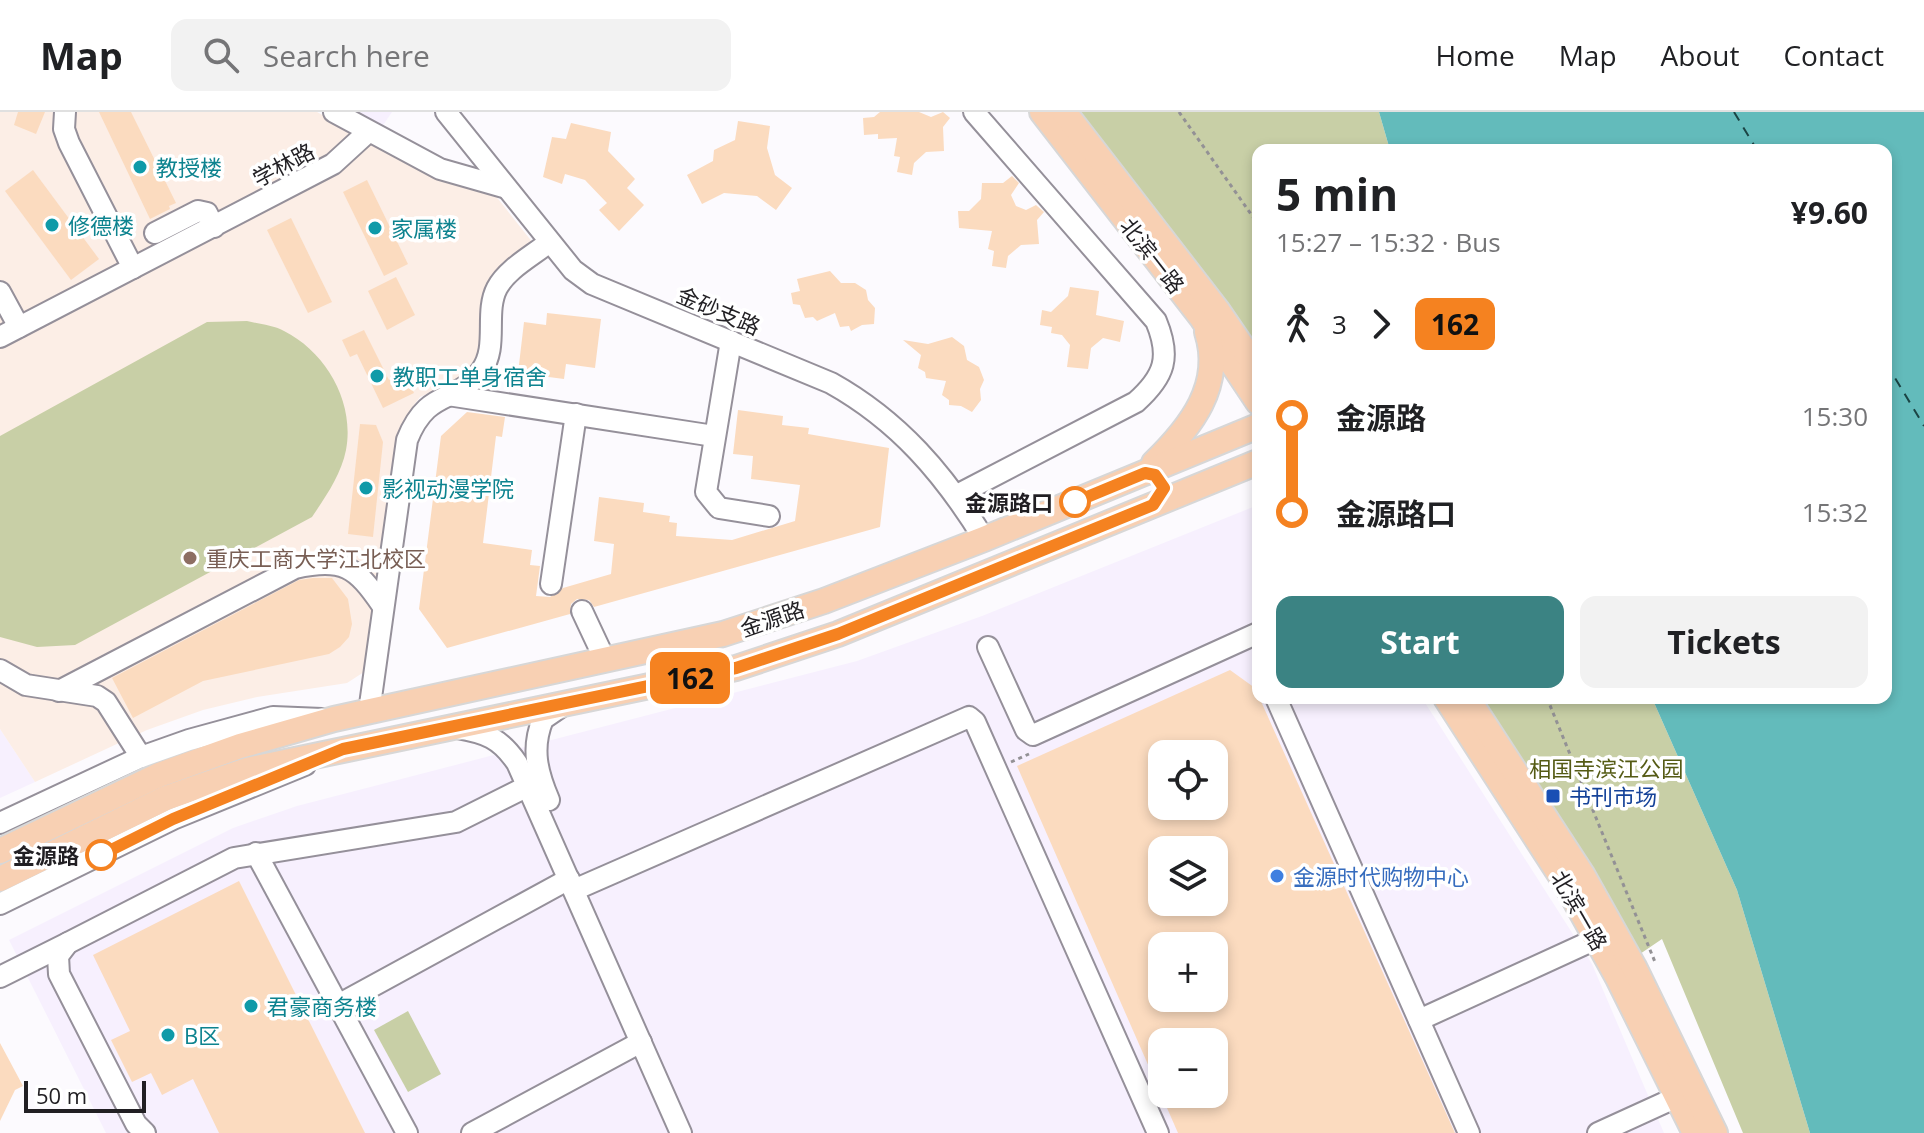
<!DOCTYPE html>
<html lang="en">
<head>
<meta charset="utf-8">
<style>
  :root { --surface:#fff; --page:#f2f2f2; --text:#202124; --muted:#757577; --line:#e0e0e0; --accent:#3b8383 }
  body { margin:0; font-family:"Open Sans","Noto Sans SC",sans-serif; background:var(--page); color:var(--text); height:100vh; display:flex; flex-direction:column; font-size:30px; white-space:nowrap }
  * { box-sizing:border-box; margin:0 }
  p { font-size:26px; color:var(--muted) }
  .icon { flex:none; width:44px; height:44px; fill:none; stroke:currentColor; stroke-width:2; stroke-linecap:round; stroke-linejoin:round }
  .map { position:relative; flex:1; overflow:hidden }
  .details { position:absolute; left:1252px; top:32px; width:640px; height:560px; display:flex; flex-direction:column; background:var(--surface); border-radius:16px; box-shadow:0 4px 12px #0003 }
  .details>* { flex:none }
  .badge { padding:0 16px; border-radius:12px; font-size:28px; line-height:52px }
  .fabs { position:absolute; left:1148px; top:628px; display:grid; gap:16px }
  .fabs a { display:grid; place-items:center; width:80px; height:80px; border-radius:16px; background:var(--surface); box-shadow:0 4px 12px #0003; font-size:40px }
  .scale { position:absolute; left:24px; bottom:20px; width:122px; box-sizing:border-box; padding-left:8px; border:4px solid #211f23; border-top:0; font-size:22px; line-height:28px; white-space:nowrap; color:#211f23; -webkit-text-stroke:6px #fff; paint-order:stroke }
  .map>.badge { position:absolute; translate:-50% -50%; box-shadow:0 0 0 4px #fff }
  .legs { display:flex; align-items:center; gap:12px; height:88px; padding:0 24px; font-size:26px }
  .legs p { margin-inline-start:auto }
  .summary { display:flex; align-items:center; justify-content:space-between; height:136px; padding:0 24px }
  h1 { font-size:44px; font-weight:700; line-height:60px }
  .primary-button { display:flex; gap:16px; margin-top:auto; padding:16px 24px }
  .primary-button a { flex:1; height:92px; border-radius:16px; background:var(--accent); color:#fff; font-size:32px; font-weight:700; line-height:92px; text-align:center }
  .primary-button a+a { background:var(--page); color:var(--text) }
  ul { padding:0 24px; list-style:none }
  li { display:flex; align-items:center; gap:28px; height:96px; font-size:30px }
  li i { display:grid; place-items:center; width:12px; height:100%; margin:0 10px; background:currentColor }
  li i::after { content:''; width:20px; height:20px; margin:-10px; border:6px solid; border-radius:50%; background:var(--surface) }
  li p { margin-inline-start:auto }
  li:first-child i { background:linear-gradient(#0000 50%,currentColor 0) }
  li:last-child i { background:linear-gradient(currentColor 50%,#0000 0) }
  header { display:flex; align-items:center; gap:48px; box-sizing:border-box; height:112px; padding:0 40px; background:var(--surface); border-bottom:2px solid var(--line) }
  header strong { font-size:38px }
  nav { display:flex; gap:44px; margin-inline-start:auto; font-size:28px }
  .search { width:560px; height:72px; background:var(--page); display:flex; align-items:center; gap:20px; box-sizing:border-box; padding:0 28px; border-radius:16px; color:var(--muted); font-size:30px }
  .map>svg:first-child { display:block }
</style>
</head>
<body>
<header>
<strong>Map</strong>
<div class="search"><svg class="icon" aria-label="search" viewBox="0 0 24 24"><circle cx="10" cy="10" r="6"/><path d="M15 15l6 6"/></svg>Search here</div>
<nav><a>Home</a><a>Map</a><a>About</a><a>Contact</a></nav>
</header>
<div class="map">
<svg width="1924" height="1021" viewBox="0 0 1924 1021">
  <rect width="100%" height="100%" fill="#fcfafe"/>
  <g fill="#f7f0fe" fill-rule="evenodd">
    <polygon points="348,0 392,0 379,19"/>
    <path d="M 1258,393 L 1258,586 L 1422,586 L 1592,852 L 1664,1021 L 106,1021 L 9,828 L 233,716 L 297,694 L 857,549 L 982,504 ZM 1162,642 L 1214,642 L 1214,694 L 1162,694 ZM 1162,738 L 1214,738 L 1214,790 L 1162,790 ZM 1162,834 L 1214,834 L 1214,886 L 1162,886 ZM 1162,930 L 1214,930 L 1214,982 L 1162,982 Z"/>
    <polygon points="0,617 35,670 0,686"/>
  </g>
  <polygon fill="#fceee6" points="0,0 317,0 428,62 495,83 533,131 492,168 483,239 474,254 463,266 420,285 404,307 397,333 364,560 347,571 257,585 203,598 147,618 35,670 0,617"/>
  <g fill="#c8cfa6">
    <polygon points="1076,0 1379,0 1390,38 1258,38 1258,242"/>
    <path d="M 247,209 C 259,212 273,213 284,219 C 326,240 355,290 346,338 C 341,363 326,384 312,405 L 75,533 L 37,535 L 0,525 L 0,324 L 207,210 Z"/>
    <polygon points="1480,586 1652,586 1737,778 1810,1021 1743,1021 1662,827 1637,844"/>
    <polygon points="408,899 441,962 408,980 374,918"/>
  </g>
  <polygon fill="#63bbbb" points="1379,0 1924,0 1924,1021 1810,1021 1737,778 1652,586 1886,586 1886,38 1390,38"/>
  <g fill="none" stroke-linecap="round" stroke-linejoin="round">
    <g stroke="#1b4444" stroke-width="2" stroke-dasharray="10 8" stroke-linecap="butt">
      <polyline points="1734,0 1757,38"/>
      <polyline points="1886,251 1924,314"/>
    </g>
  </g>
  <g fill="#fbdbbf" fill-rule="evenodd">
    <polygon points="18,0 45,0 36,22 14,13"/>
    <polygon points="99,0 131,0 176,91 169,94 170,97 150,107"/>
    <polygon points="880,0 919,0 931,5 943,0 950,6 943,15 944,39 926,40 914,51 912,63 897,60 900,45 894,44 897,26 878,27 878,22 864,23 863,6 874,5"/>
    <polygon points="738,9 770,14 767,36 775,63 792,76 776,98 757,84 724,81 702,92 687,63 713,49 714,38 735,28"/>
    <polygon points="571,11 611,20 608,39 635,67 627,76 644,93 619,119 599,98 607,91 585,68 565,62 562,72 543,65 552,25 566,27"/>
    <polygon points="33,58 99,147 71,168 5,79"/>
    <polygon points="1012,64 1019,71 1011,83 1016,94 1026,98 1036,93 1044,100 1037,108 1039,132 1021,133 1008,144 1006,156 992,154 994,139 988,137 992,119 959,116 958,99 969,99 981,87 982,71 1003,71"/>
    <polygon points="367,68 408,152 384,164 343,80"/>
    <polygon points="291,106 332,190 308,201 267,118"/>
    <polygon points="830,159 841,171 855,171 866,178 868,188 875,196 874,212 862,213 851,219 849,214 840,215 835,201 817,209 813,205 805,206 800,193 793,192 791,181 800,179 797,167"/>
    <polygon points="396,165 415,203 387,218 368,179"/>
    <polygon points="1070,175 1099,179 1096,203 1124,209 1120,230 1103,226 1091,236 1088,257 1067,255 1070,233 1062,223 1051,221 1052,215 1040,213 1042,198 1051,200 1068,184"/>
    <polygon points="547,201 601,207 595,256 566,252 564,267 518,261 524,210 546,213"/>
    <polygon points="364,218 389,268 404,260 414,281 383,296 357,242 350,245 342,228"/>
    <polygon points="952,225 964,234 967,248 979,255 984,268 980,277 981,288 972,300 961,294 949,293 949,288 942,283 946,269 926,266 925,260 918,256 921,243 903,228 928,232"/>
    <polygon points="738,298 783,304 782,313 809,316 808,322 889,336 880,415 594,495 589,488 577,487 571,492 570,502 447,536 419,497 441,324 467,300 505,305 502,325 496,324 483,431 532,438 530,453 540,454 536,484 550,485 563,476 611,462 614,432 594,429 599,385 644,391 643,400 670,404 669,410 677,411 676,424 732,428 795,409 800,373 751,367 753,344 733,342"/>
    <polygon points="360,312 376,313 383,330 373,425 348,422"/>
    <polygon points="313,466 332,466 348,487 352,512 349,525 340,535 329,542 203,569 133,606 112,566 299,468"/>
    <path d="M 1230,558 L 1255,576 L 1455,1021 L 1178,1021 L 1017,654 ZM 1162,642 L 1214,642 L 1214,694 L 1162,694 ZM 1162,738 L 1214,738 L 1214,790 L 1162,790 ZM 1162,834 L 1214,834 L 1214,886 L 1162,886 ZM 1162,930 L 1214,930 L 1214,982 L 1162,982 Z"/>
    <polygon points="239,769 365,1021 219,1021 193,967 162,983 151,961 132,970 111,928 130,919 93,843"/>
    <polygon points="0,931 23,974 15,978 0,1009"/>
  </g>
  <g fill="none" stroke-linecap="round" stroke-linejoin="round">
    <g stroke="#95909a" stroke-width="24">
      <g id="minor">
        <polyline points="65,0 64,17 69,31 133,156"/>
        <polyline points="334,0 440,57 503,75"/>
        <path d="M 446,0 L 573,158 L 592,172 L 831,271 C 899,309 944,362 984,427"/>
        <polyline points="155,121 198,99 207,101 214,115"/>
        <polyline points="0,180 19,215"/>
        <polyline points="0,225 333,52 368,20"/>
        <polyline points="731,229 706,380 719,396 769,404"/>
        <polyline points="448,283 714,324"/>
        <path d="M 957,383 L 1136,290 C 1165,264 1171,245 1156,209 L 974,0"/>
        <polyline points="551,472 576,302"/>
        <polyline points="582,499 605,548"/>
        <polyline points="988,535 1026,618 1033,623 1258,521"/>
        <polyline points="0,558 26,573 97,584 106,590 141,645"/>
        <path d="M 59,579 L 295,456 C 343,445 356,455 382,493"/>
        <polyline points="1276,586 1469,1021"/>
        <path d="M 369,600 L 407,328 C 428,275 456,293 481,259 C 499,235 484,201 497,176 C 507,157 532,144 548,131"/>
        <path d="M 457,616 C 486,621 500,626 517,651 L 681,1021"/>
        <path d="M 549,688 C 537,660 531,636 543,607 L 562,594"/>
        <polyline points="0,711 141,645 189,628 273,605 322,607"/>
        <polyline points="256,741 407,1021"/>
        <polyline points="574,778 969,605 975,610 1158,1021"/>
        <polyline points="0,792 173,707 305,653"/>
        <polyline points="0,865 68,831"/>
        <polyline points="338,893 569,767"/>
        <polyline points="1419,908 1596,827"/>
        <polyline points="145,1021 136,1012 59,862 58,844 68,831 234,746 456,710 528,674"/>
        <polyline points="472,1021 641,930"/>
        <polyline points="1598,1021 1677,985"/>
      </g>
    </g>
    <g stroke="#d7d7d7" stroke-width="28">
      <g id="major">
        <polyline points="1042,0 1202,206 1258,290"/>
        <polyline points="1064,0 1217,198 1258,258"/>
        <path d="M 1154,351 C 1191,315 1224,273 1207,220"/>
        <polyline points="1446,586 1566,772 1618,866 1695,1021"/>
        <polyline points="1467,586 1583,764 1634,855 1715,1021"/>
        <polyline points="0,739 159,663 240,634 334,607 723,522 824,489 984,427 1258,314"/>
        <polyline points="0,767 166,686 247,658 736,556 838,522 1258,350"/>
      </g>
    </g>
    <g stroke="#939195" stroke-width="3" stroke-dasharray="4 4" stroke-linecap="butt">
      <polyline points="1179,0 1258,112"/>
      <polyline points="1547,586 1655,850"/>
      <polyline points="1011,650 1029,642"/>
    </g>
    <use href="#minor" stroke="#fff" stroke-width="20"/>
    <use href="#major" stroke="#f8d0b3" stroke-width="24"/>
  </g>
  <g fill="none" stroke-linecap="round" stroke-linejoin="round">
    <g stroke="#fff" stroke-width="18">
      <polyline id="line-1" points="101,743 173,707 343,637 736,556 838,522 1153,393 1164,376 1155,363 1145,361 1075,390"/>
    </g>
    <use href="#line-1" stroke="#f58220" stroke-width="12"/>
  </g>
  <g fill="#0f9aa8" stroke="#fff" stroke-width="3">
    <circle cx="140" cy="55" r="8"/>
    <circle cx="52" cy="113" r="8"/>
    <circle cx="375" cy="116" r="8"/>
    <circle cx="377" cy="264" r="8"/>
    <circle cx="366" cy="376" r="8"/>
    <circle cx="251" cy="894" r="8"/>
    <circle cx="168" cy="923" r="8"/>
  </g>
  <g fill="#fff" stroke="#f58220" stroke-width="4">
    <circle cx="1075" cy="390" r="14"/>
    <circle cx="101" cy="743" r="14"/>
  </g>
  <circle fill="#8d6e63" stroke="#fff" stroke-width="3" cx="190" cy="446" r="8"/>
  <rect fill="#1a4fb4" stroke="#fff" stroke-width="3" x="1545" y="676" width="16" height="16" rx="4"/>
  <circle fill="#3f7fe0" stroke="#fff" stroke-width="3" cx="1277" cy="764" r="8"/>
  <g text-anchor="middle" dominant-baseline="central" stroke-width="7" stroke-linejoin="round" paint-order="stroke">
    <g font-size="22" fill="#211f23" stroke="#fff">
      <text transform="translate(283 52) rotate(-28)">学林路</text>
      <text transform="translate(1153 143) rotate(52)">北滨一路</text>
      <text transform="translate(719 198) rotate(23)">金砂支路</text>
      <text transform="translate(772 506) rotate(-19)">金源路</text>
      <text transform="translate(1580 798) rotate(60)">北滨一路</text>
    </g>
    <g font-size="22" fill="#0d838f" stroke="#fff" text-anchor="start">
      <text x="156" y="55">教授楼</text>
      <text x="68" y="113">修德楼</text>
      <text x="391" y="116">家属楼</text>
      <text x="393" y="264">教职工单身宿舍</text>
      <text x="382" y="376">影视动漫学院</text>
      <text x="267" y="894">君豪商务楼</text>
      <text x="184" y="923">B区</text>
    </g>
    <g font-size="22" font-weight="bold" fill="#211f23" stroke="#fff" text-anchor="end">
      <text x="1053" y="390">金源路口</text>
      <text x="79" y="743">金源路</text>
    </g>
    <g font-size="22" fill="#785e54" stroke="#fff" text-anchor="start">
      <text x="206" y="446">重庆工商大学江北校区</text>
    </g>
    <g font-size="22" fill="#555b14" stroke="#fff">
      <text x="1606" y="656">相国寺滨江公园</text>
    </g>
    <g font-size="22" fill="#164399" stroke="#fff" text-anchor="start">
      <text x="1569" y="684">书刊市场</text>
    </g>
    <g font-size="22" fill="#366cbe" stroke="#fff" text-anchor="start">
      <text x="1293" y="764">金源时代购物中心</text>
    </g>
  </g>
</svg>
<div class="fabs">
<a><svg class="icon" aria-label="locate" viewBox="0 0 24 24"><circle cx="12" cy="12" r="6"/><path d="M12 2v4M12 18v4M2 12h4M18 12h4"/></svg></a>
<a><svg class="icon" aria-label="layers" viewBox="0 0 24 24"><path d="M12 4l9 5-9 5-9-5zM3 14l9 5 9-5"/></svg></a>
<a>+</a>
<a>−</a>
</div>
<div class="scale">50 m</div>
<b class="badge" style="left:690px;top:566px;background:#f58220;color:#111">162</b>
<section class="details">
<div class="summary"><div><h1>5 min</h1><p>15:27 – 15:32 · Bus</p></div><b>¥9.60</b></div>
<div class="legs"><svg class="icon" aria-label="walk" viewBox="0 0 24 24"><circle cx="13" cy="4" r="2"/><path d="M13 8l-2 6 4 7M11 14l-3 7M7 12l3-4h3l4 4"/></svg>3<svg class="icon" aria-label="forward" viewBox="0 0 24 24"><path d="M9 5l7 7-7 7"/></svg><b class="badge" style="background:#f58220;color:#111">162</b></div>
<ul>
<li><i style="color:#f58220"></i><b>金源路</b><p>15:30</p></li>
<li><i style="color:#f58220"></i><b>金源路口</b><p>15:32</p></li>
</ul>
<div class="primary-button"><a>Start</a><a>Tickets</a></div>
</section>
</div>
</body>
</html>
